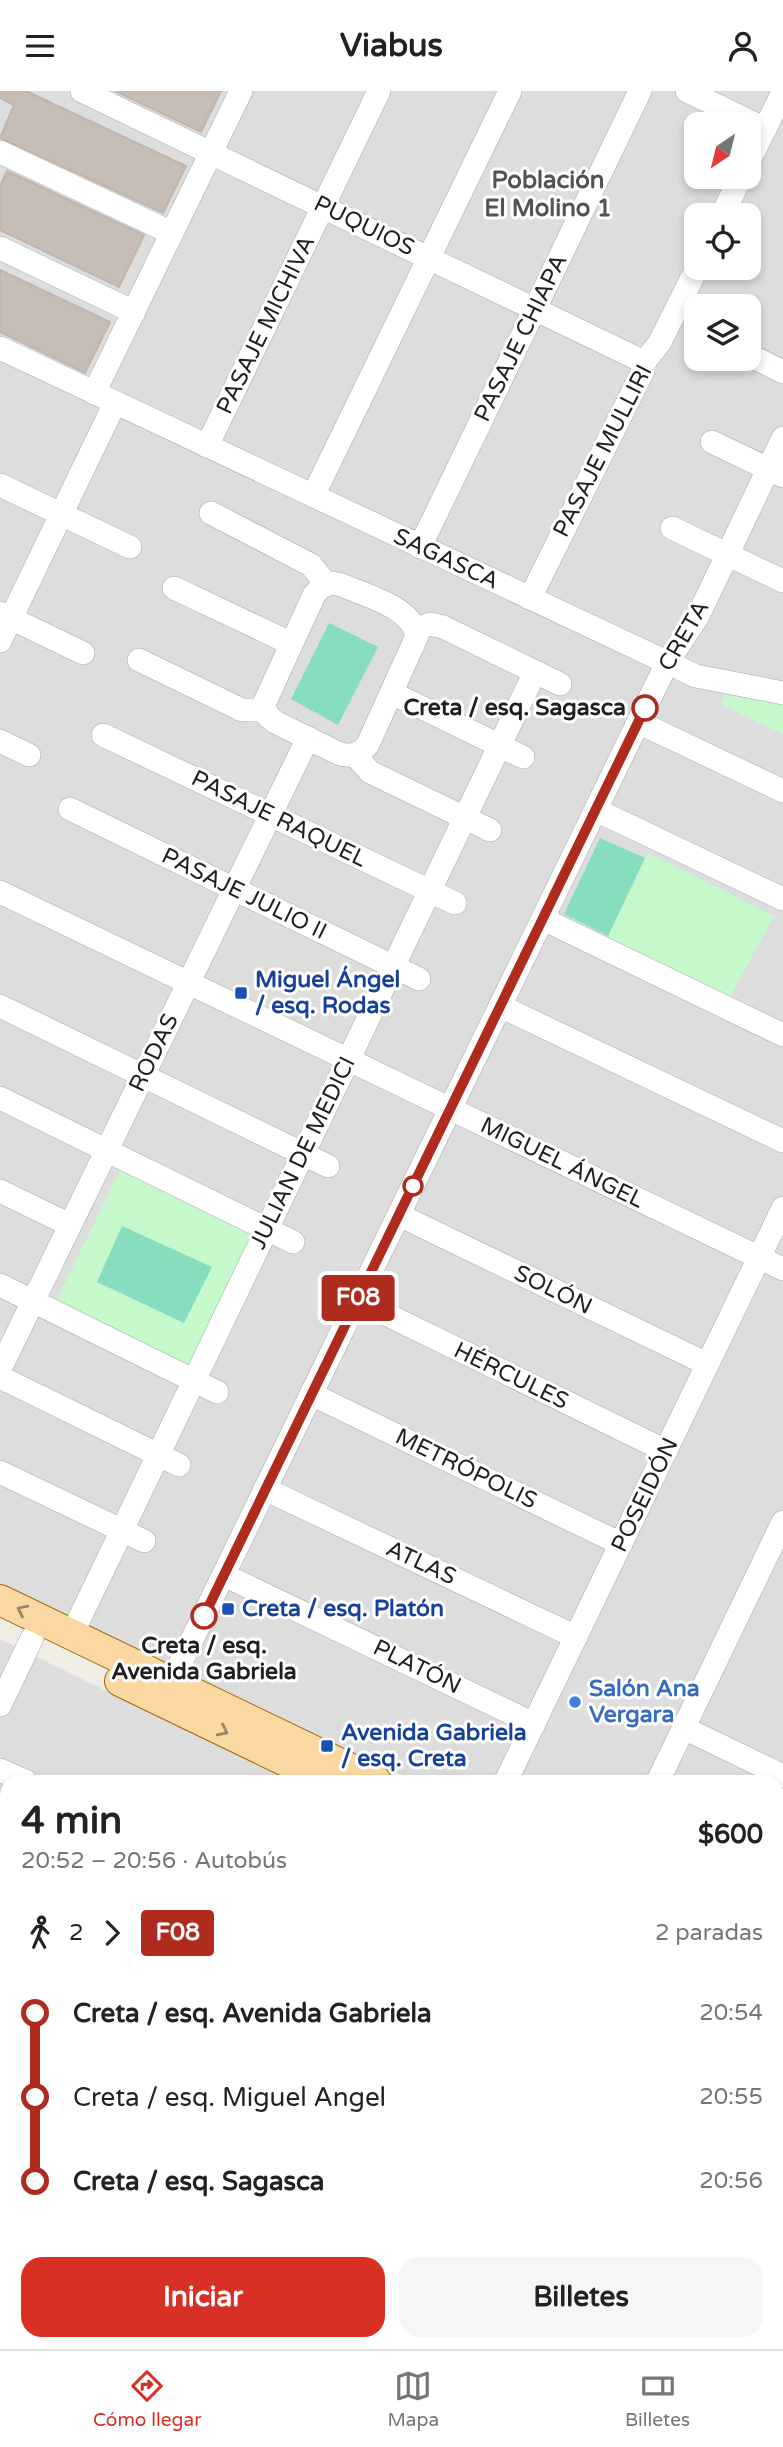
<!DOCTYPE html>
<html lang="es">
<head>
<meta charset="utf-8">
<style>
  :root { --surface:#fff; --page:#f6f6f6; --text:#222; --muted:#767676; --line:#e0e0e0; --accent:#d93025 }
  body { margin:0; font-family:"Varela Round",sans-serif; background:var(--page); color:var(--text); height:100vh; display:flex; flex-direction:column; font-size:26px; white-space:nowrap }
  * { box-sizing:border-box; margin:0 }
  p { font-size:23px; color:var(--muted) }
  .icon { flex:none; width:38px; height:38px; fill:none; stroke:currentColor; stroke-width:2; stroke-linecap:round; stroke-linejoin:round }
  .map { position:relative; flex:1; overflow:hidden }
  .details { position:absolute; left:0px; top:1684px; width:784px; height:576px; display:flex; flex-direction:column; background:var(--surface); border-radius:21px 21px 0 0; box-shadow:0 4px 10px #0003 }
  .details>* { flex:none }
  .badge { padding:0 14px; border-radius:5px; font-size:24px; line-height:46px }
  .needle { width:46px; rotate:215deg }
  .buttons { position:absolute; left:684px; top:21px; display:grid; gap:14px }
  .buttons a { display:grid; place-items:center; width:77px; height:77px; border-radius:14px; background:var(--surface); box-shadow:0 4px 10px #0003; font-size:35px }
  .map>.badge { position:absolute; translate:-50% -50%; box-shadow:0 0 0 4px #fff }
  .legs { display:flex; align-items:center; gap:10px; height:77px; padding:0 21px; font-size:23px }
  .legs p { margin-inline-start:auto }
  .head { display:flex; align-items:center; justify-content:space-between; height:119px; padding:0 21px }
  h1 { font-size:38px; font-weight:800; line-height:52px }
  .button { display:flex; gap:14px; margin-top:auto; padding:14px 21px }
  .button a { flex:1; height:80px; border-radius:21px; background:var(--accent); color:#fff; font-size:28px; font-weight:800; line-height:80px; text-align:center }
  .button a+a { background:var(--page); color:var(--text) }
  ul { padding:0 21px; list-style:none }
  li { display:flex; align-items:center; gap:24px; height:84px; font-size:26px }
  li i { display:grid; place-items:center; width:10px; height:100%; margin:0 9px; background:currentColor }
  li i::after { content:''; width:18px; height:18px; margin:-9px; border:5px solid; border-radius:50%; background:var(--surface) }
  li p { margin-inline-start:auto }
  li:first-child i { background:linear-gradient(#0000 50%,currentColor 0) }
  li:last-child i { background:linear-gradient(currentColor 50%,#0000 0) }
  header { display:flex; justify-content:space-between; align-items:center; height:91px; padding:0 21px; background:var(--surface); font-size:32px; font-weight:800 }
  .dock { display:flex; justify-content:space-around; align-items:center; height:98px; border-top:2px solid var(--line); background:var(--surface); font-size:19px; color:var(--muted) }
  .dock a { display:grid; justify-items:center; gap:4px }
  .dock .selected { color:var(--accent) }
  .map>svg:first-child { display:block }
</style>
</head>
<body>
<header><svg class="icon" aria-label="menu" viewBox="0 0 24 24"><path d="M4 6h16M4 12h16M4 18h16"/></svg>Viabus<svg class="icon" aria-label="person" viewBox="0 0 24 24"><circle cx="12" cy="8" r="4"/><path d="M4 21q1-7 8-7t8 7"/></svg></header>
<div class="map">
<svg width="783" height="2258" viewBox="0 0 783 2258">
  <rect width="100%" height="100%" fill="#f0ede6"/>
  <g fill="#dedddd" fill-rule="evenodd">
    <path d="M 0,0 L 783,0 L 783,1868 L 777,1865 L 777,1690 L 414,1690 L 0,1492 ZM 696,33 L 749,33 L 749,86 L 696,86 ZM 696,124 L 749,124 L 749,177 L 696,177 ZM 696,215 L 749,215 L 749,268 L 696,268 Z"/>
    <polygon points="0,1548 291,1690 7,1690 7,2252 777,2252 777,1925 783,1928 783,2258 0,2258"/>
  </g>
  <polygon fill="#c8e9ad" points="0,1804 7,1808 7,1856 0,1871"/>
  <g fill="#c5f9cb">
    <polygon points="725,604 768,607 783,614 783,643 721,613"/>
    <polygon points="648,762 774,825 726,913 605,852"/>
    <polygon points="122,1075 257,1138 189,1278 55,1213"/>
    <polygon points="334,2252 460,2252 457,2258 332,2258"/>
  </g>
  <g fill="#86debf">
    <polygon points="329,532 378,556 338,634 291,608"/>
    <polygon points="600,747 645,767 608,845 564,823"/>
    <polygon points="122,1135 212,1176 184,1232 97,1191"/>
  </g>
  <g fill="#c5bdb6" stroke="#c2b5a9" stroke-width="2">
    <polygon points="0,0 26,0 186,75 163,122 0,47 14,14 0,7"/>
    <polygon points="115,0 221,0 201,41"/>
    <polygon points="7,80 144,144 119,196 0,139 0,95"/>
    <polygon points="0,179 110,231 85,282 0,241"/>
  </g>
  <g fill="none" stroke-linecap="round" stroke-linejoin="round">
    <g stroke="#a7a7a7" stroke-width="24">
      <g id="minor">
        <polyline points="82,0 638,268 643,273"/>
        <polyline points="687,0 765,38"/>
        <polyline points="0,61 172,142"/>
        <polyline points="749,70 783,1"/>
        <polyline points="722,124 741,86"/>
        <polyline points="0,157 134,221"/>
        <polyline points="0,257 696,585 783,602"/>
        <polyline points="751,265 783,281"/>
        <polyline points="94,302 241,0"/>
        <polyline points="712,351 783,385"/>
        <polyline points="207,355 379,0"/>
        <polyline points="0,394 130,456"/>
        <polyline points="313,405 510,0"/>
        <polyline points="211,422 311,474 326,493"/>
        <polyline points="672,437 783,490"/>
        <polyline points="420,456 640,0"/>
        <path d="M 332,492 L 342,494 C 366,505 412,516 417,545 L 368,653 C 361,663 352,666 340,663 L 275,631 L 267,624 L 264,613 L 314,504 L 321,496 Z"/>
        <polyline points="174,497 290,552"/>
        <polyline points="530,507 643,280 643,273 660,251 697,177"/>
        <polyline points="0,522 83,562"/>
        <polyline points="416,538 430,533 443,536 560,593"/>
        <polyline points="0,550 115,312"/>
        <polyline points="139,569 242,619 265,619"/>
        <polyline points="392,602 523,666"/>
        <polyline points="638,631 783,700"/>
        <polyline points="103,644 455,812"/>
        <polyline points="0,650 29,664"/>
        <polyline points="355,664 370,681 490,739"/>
        <polyline points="70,718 419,888"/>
        <polyline points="596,719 783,808"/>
        <polyline points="0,801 783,1178"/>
        <polyline points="543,828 783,944"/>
        <polyline points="0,915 328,1075"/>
        <polyline points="500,915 783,1050"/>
        <polyline points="0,1007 293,1151"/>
        <polyline points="0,1100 70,1134"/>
        <polyline points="399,1124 707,1273"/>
        <polyline points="0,1194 217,1301"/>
        <polyline points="357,1209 666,1360"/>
        <polyline points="0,1278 308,647"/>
        <polyline points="0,1286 179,1374"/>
        <polyline points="311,1303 621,1453"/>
        <polyline points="0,1381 144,1450"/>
        <polyline points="265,1398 576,1546"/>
        <polyline points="224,1484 534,1633"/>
        <polyline points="72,1543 535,581"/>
        <polyline points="165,1604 667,572 698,525 783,347"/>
        <polyline points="0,1614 32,1547"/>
        <polyline points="684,1637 783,1685"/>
        <polyline points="0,1679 25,1690"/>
        <polyline points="506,1690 783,1117"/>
        <polyline points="658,1690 783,1431"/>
        <polyline points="0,1793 7,1797"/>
        <polyline points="0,1909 7,1913"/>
        <polyline points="0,2024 7,2027"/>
        <polyline points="0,2145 7,2148"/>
        <polyline points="777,2198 783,2200"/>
        <polyline points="777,2240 783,2228"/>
        <polyline points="231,2252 243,2258"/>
        <polyline points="590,2252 602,2258"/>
        <polyline points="175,2255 177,2252"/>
        <polyline points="12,2258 15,2252"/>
      </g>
    </g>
    <g stroke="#996d02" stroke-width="32">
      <g id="major">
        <polyline points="0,1509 376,1690"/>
        <polyline points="120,1590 327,1690"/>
        <polyline points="777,1899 783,1902"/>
      </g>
    </g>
    <use href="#minor" stroke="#fff" stroke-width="23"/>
    <use href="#major" stroke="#fbd8a1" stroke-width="30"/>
  </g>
  <defs><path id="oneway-chevron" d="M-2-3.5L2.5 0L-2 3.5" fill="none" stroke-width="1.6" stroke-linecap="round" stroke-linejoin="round" transform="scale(1.75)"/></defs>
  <g stroke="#988567">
    <use href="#oneway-chevron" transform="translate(22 1519) rotate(-154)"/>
    <use href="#oneway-chevron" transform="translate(223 1640) rotate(26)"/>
  </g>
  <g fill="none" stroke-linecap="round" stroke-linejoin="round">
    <g stroke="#fff" stroke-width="16">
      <polyline id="line-1" points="204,1525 645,617"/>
    </g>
    <use href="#line-1" stroke="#af2b1e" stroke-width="10"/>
  </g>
  <g fill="#fff" stroke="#af2b1e" stroke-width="3.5">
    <circle cx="645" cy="617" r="12"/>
    <circle cx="413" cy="1095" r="9"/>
    <circle cx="204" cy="1525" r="12"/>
  </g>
  <g fill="#1a4fb4" stroke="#fff" stroke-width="2.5">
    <rect x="234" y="895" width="14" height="14" rx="3.5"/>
    <rect x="221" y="1511" width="14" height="14" rx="3.5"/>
    <rect x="320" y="1648" width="14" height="14" rx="3.5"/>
  </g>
  <circle fill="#3f7fe0" stroke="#fff" stroke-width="2.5" cx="575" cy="1611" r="7"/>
  <g text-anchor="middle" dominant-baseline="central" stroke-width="6" stroke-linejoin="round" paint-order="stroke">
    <g font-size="23" fill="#202020" stroke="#fff">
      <text transform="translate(364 135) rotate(26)">PUQUIOS</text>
      <text transform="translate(266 234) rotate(-64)">PASAJE MICHIVA</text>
      <text transform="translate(521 247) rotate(-64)">PASAJE CHIAPA</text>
      <text transform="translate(603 360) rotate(-63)">PASAJE MULLIRI</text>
      <text transform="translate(446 468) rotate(25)">SAGASCA</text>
      <text transform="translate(684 545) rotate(-60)">CRETA</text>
      <text transform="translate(279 728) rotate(26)">PASAJE RAQUEL</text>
      <text transform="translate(244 803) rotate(26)">PASAJE JULIO II</text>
      <text transform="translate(154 962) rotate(-64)">RODAS</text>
      <text transform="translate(303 1062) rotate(-64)">JULIAN DE MEDICI</text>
      <text transform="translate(562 1072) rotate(26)">MIGUEL ÁNGEL</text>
      <text transform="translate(553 1199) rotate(26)">SOLÓN</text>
      <text transform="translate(511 1285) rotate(26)">HÉRCULES</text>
      <text transform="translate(466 1378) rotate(26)">METRÓPOLIS</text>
      <text transform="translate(645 1404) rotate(-64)">POSEIDÓN</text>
      <text transform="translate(421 1472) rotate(25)">ATLAS</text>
      <text transform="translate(417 1576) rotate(26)">PLATÓN</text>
    </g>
    <g font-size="23" font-weight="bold" fill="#202020" stroke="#fff" text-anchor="end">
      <text x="626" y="617">Creta / esq. Sagasca</text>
      <text x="204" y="1555" text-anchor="middle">Creta / esq.<tspan x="204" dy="26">Avenida Gabriela</tspan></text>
    </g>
    <g font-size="23" font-weight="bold" fill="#164399" stroke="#fff" text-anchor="start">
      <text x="255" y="889">Miguel Ángel<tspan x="255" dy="26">/ esq. Rodas</tspan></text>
      <text x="242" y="1518">Creta / esq. Platón</text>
      <text x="341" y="1642">Avenida Gabriela<tspan x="341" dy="26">/ esq. Creta</tspan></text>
    </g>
    <g font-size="23" font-weight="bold" fill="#366cbe" stroke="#fff" text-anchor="start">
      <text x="589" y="1598">Salón Ana<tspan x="589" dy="26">Vergara</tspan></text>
    </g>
    <g font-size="24" font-weight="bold" fill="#535353" stroke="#fff">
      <text x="548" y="89">Población<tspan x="548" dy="28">El Molino 1</tspan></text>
    </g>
  </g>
</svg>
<div class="buttons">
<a><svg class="needle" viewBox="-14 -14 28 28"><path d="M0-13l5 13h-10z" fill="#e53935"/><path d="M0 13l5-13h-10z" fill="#767676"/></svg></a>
<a><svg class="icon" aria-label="locate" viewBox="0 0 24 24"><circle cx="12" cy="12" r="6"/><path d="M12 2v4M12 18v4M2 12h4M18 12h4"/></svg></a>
<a><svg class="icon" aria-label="layers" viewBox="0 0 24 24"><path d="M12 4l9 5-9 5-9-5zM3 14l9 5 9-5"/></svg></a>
</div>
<b class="badge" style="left:358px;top:1207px;background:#af2b1e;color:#fff">F08</b>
<section class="details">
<div class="head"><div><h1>4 min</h1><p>20:52 – 20:56 · Autobús</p></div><b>$600</b></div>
<div class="legs"><svg class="icon" aria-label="walk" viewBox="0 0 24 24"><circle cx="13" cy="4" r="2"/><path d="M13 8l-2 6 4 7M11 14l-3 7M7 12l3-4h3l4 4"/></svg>2<svg class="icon" aria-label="forward" viewBox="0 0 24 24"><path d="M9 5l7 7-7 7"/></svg><b class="badge" style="background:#af2b1e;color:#fff">F08</b><p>2 paradas</p></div>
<ul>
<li><i style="color:#af2b1e"></i><b>Creta / esq. Avenida Gabriela</b><p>20:54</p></li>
<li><i style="color:#af2b1e"></i><span>Creta / esq. Miguel Angel</span><p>20:55</p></li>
<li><i style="color:#af2b1e"></i><b>Creta / esq. Sagasca</b><p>20:56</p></li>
</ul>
<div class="button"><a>Iniciar</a><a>Billetes</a></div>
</section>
</div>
<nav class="dock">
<a class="selected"><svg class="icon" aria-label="directions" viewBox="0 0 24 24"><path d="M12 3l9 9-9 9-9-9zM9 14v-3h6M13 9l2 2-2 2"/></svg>Cómo llegar</a>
<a><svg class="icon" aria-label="map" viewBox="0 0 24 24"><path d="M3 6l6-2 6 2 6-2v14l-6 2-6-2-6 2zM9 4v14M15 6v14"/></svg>Mapa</a>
<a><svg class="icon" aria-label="tickets" viewBox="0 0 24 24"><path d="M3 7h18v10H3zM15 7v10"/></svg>Billetes</a>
</nav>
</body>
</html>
